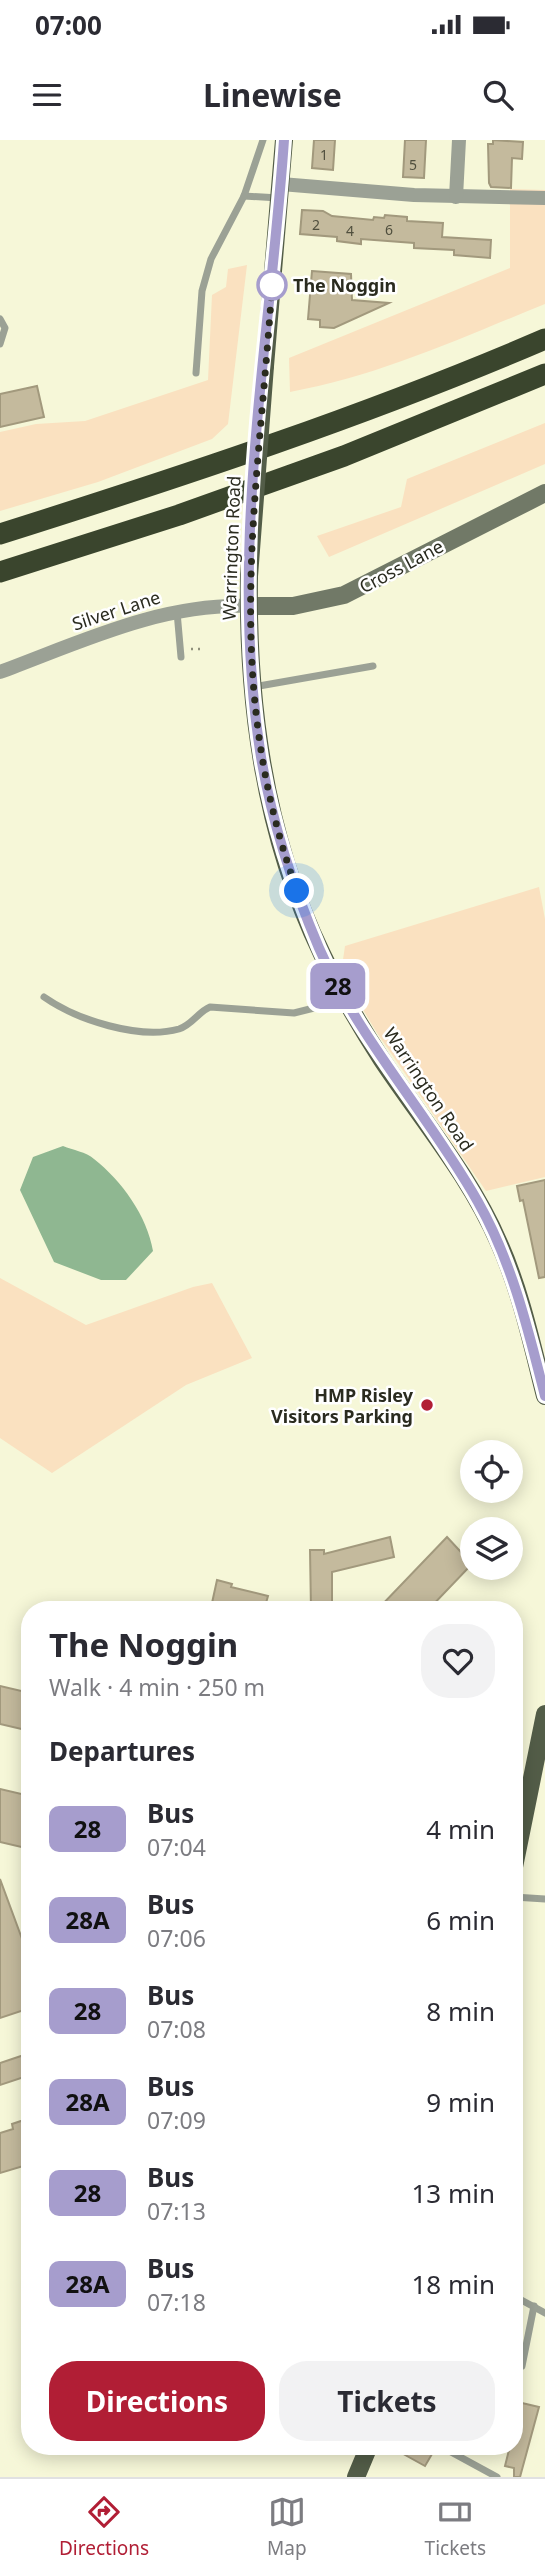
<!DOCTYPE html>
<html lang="en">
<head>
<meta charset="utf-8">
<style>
  :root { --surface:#fff; --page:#f2f2f3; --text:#2b2b33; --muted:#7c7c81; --line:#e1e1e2; --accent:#b11e35 }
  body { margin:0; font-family:"Noto Sans",sans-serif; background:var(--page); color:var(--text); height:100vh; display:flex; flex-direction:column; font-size:26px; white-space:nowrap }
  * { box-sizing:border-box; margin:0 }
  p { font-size:23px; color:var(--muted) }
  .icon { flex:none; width:38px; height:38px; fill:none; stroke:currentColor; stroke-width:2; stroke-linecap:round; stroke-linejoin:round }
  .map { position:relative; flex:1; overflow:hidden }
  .drawer { position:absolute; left:21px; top:1461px; width:502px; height:854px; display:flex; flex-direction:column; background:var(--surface); border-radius:28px; box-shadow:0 4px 18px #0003 }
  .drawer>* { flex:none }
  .badge { padding:0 14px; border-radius:10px; font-size:24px; line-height:46px }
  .tools { position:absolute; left:460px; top:1300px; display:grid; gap:14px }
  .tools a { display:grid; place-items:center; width:63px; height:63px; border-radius:50%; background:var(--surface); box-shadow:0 4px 18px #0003; font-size:35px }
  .you { position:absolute; width:35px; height:35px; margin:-18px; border:5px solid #fff; border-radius:50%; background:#1a73e8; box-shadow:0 0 0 10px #1a73e833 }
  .map>.badge { position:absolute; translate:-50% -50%; box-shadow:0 0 0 4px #fff }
  h2 { padding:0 28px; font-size:26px; line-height:63px }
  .round { display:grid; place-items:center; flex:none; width:74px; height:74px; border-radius:28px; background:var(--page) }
  .head { display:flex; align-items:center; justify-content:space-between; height:119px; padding:0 28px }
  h1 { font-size:33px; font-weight:700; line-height:52px }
  .cta { display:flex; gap:14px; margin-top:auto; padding:14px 28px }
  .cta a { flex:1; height:80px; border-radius:28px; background:var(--accent); color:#fff; font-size:28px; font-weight:700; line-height:80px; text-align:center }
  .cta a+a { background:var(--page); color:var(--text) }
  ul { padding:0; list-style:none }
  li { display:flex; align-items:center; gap:21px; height:91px; padding:0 28px }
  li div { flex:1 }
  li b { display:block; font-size:26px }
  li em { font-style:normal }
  li .badge { min-width:77px; font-weight:700; text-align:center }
  .status { display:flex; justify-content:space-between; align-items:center; height:49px; padding:0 35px; background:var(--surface); direction:ltr }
  .status svg { height:19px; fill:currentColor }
  header { display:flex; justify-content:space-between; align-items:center; height:91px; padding:0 28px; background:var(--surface); font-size:32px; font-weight:700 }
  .tab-bar { display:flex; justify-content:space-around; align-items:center; height:98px; border-top:2px solid var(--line); background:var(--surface); font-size:19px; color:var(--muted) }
  .tab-bar a { display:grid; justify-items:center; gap:4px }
  .tab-bar .current { color:var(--accent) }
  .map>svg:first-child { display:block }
</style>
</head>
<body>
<div class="status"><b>07:00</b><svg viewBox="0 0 49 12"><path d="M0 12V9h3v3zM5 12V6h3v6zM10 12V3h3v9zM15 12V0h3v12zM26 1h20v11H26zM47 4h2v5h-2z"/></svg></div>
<header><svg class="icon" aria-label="menu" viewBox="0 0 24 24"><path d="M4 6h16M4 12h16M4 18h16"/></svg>Linewise<svg class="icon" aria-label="search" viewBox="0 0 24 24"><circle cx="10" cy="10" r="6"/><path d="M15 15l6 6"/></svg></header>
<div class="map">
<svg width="545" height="2337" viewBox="0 0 545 2337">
  <rect width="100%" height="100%" fill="#f6f7d8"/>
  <g fill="#fae1c0">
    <path d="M 510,49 L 545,50 L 545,164 C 461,198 379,236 290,252 L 289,218 L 510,128 Z"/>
    <polygon points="247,125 228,284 212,299 98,342 0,371 0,292 36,284 85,281 208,240 212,155 226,147 228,129"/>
    <polygon points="545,283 545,324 329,417 317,396 401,367 407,339"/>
    <polygon points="539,747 545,779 545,1037 486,1051 377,893 341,833 345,806"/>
    <polygon points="0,1138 86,1185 193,1147 212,1143 252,1218 186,1245 52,1333 0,1298"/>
  </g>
  <path fill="#8fb791" d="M 63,1006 C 73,1010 86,1012 94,1019 C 122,1041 147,1076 153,1111 L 126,1140 L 101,1140 L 54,1122 L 20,1050 L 33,1017 Z"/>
  <g fill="#c4ba9d" stroke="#a2997d" stroke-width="2">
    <polygon points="314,0 335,0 333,30 312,28"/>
    <polygon points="405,0 426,0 424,38 403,37"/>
    <polygon points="493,0 523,2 522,19 512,18 511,48 491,47 489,43 488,4 493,4"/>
    <polygon points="302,70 323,71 332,76 373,80 374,77 384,78 385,75 407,77 407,81 443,83 442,97 491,100 490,118 454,115 454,110 414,108 414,103 361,99 361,104 337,101 337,97 300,94"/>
    <polygon points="312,131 351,134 352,160 389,163 334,188 320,187 320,180 308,179"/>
    <polygon points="37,246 44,277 0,287 0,254"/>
    <polygon points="545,1040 545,1137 539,1138 523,1060 520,1061 517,1046"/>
    <polygon points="390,1397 394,1417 332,1432 332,1470 311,1470 310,1410 324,1410 324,1414"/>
    <polygon points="447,1397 472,1424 428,1470 377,1470"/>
    <polygon points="217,1440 232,1444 231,1447 268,1456 264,1470 244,1470 212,1463"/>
    <polygon points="0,1546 30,1553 30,1591 0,1584"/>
    <polygon points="0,1649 30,1656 30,1709 0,1702"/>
    <polygon points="0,1739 28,1815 24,1817 30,1836 30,1868 0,1878"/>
    <polygon points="30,1913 30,1935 0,1945 0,1923"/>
    <polygon points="30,1978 30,2024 0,2033 0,1993 13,1989 12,1984"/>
    <polygon points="522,2263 539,2267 520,2337 514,2337 514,2328 505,2326 510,2306 514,2306 514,2291"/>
    <polygon points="389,2306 434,2306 435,2309 425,2326"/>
  </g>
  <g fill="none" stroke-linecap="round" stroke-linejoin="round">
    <polyline stroke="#90917b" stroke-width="2.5" stroke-dasharray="2 5" stroke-linecap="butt" points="191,509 204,509"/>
    <g stroke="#9ba195" stroke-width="7">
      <polyline points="244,56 279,58"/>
      <polyline points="0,179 5,188 0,204"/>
      <polyline points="196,233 202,151 211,119 244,56 263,0"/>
      <polyline points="177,472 181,517"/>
      <polyline points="253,547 373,526"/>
      <path d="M 44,857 C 77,880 139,900 179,889 C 192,885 198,872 210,867 L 294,873 L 314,868 L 342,854"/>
      <polyline points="514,1757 545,1759"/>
      <polyline points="514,2156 545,2173"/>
      <polyline points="522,2226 534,2166"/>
      <polyline points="440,2306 497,2337"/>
    </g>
    <g stroke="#9ba195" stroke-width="14">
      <polyline points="281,44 414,55 545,58"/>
      <polyline points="456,57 459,0"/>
      <path d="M 0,532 C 81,502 161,463 249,466"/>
    </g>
    <polyline stroke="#717967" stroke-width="18" points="249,466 293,466 344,455 545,353"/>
    <g stroke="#535d48" stroke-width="18">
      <polyline points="265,226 284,0"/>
      <path d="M 249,436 C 247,565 265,697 322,814 C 339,850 360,886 382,920 C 422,980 470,1036 499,1103 C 521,1152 532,1205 545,1256"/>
      <polyline points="514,1727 545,1574"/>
      <polyline points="356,2337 369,2306"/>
    </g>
    <g stroke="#3a452d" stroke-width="21">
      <path d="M 0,394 C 184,336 368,275 545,199"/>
      <polyline points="0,432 179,375 344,316 545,234"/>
    </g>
    <polyline stroke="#535d48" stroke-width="18" points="249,436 265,226"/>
  </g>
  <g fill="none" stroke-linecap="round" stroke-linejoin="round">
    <g stroke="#fff" stroke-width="16">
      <path id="line" d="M 284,0 C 270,204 228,413 261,617 C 272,683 293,747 319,808 C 359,900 429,975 478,1062 C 512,1122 528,1189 545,1256"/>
    </g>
    <use href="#line" stroke="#a69dcd" stroke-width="10"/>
    <path stroke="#2a2b1f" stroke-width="7" stroke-dasharray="0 12.6" d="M 272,145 C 258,361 221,539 297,751"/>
  </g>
  <circle fill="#fff" stroke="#a69dcd" stroke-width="3.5" cx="272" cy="145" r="14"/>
  <circle fill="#b11e35" stroke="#fff" stroke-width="2.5" cx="427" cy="1265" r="7"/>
  <g text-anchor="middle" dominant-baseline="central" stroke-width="5" stroke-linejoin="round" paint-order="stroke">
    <g font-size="14" fill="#504f3e">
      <text x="324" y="14">1</text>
      <text x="413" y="24">5</text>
      <text x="316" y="84">2</text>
      <text x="389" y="89">6</text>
      <text x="350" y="90">4</text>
    </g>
    <g font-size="18" font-weight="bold" fill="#2a2b1f" stroke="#fff" text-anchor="start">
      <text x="293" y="145">The Noggin</text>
    </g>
    <g font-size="18" fill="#2a2b1f" stroke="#fff">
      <text transform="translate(231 408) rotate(-88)">Warrington Road</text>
      <text transform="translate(401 426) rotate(-28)">Cross Lane</text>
      <text transform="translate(116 470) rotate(-18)">Silver Lane</text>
      <text transform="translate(429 949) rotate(56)">Warrington Road</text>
    </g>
    <g font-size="18" font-weight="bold" fill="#2a2b1f" stroke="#fff" text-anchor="end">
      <text x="413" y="1255">HMP Risley<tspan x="413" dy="21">Visitors Parking</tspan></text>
    </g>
  </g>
</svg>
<div class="tools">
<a><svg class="icon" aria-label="locate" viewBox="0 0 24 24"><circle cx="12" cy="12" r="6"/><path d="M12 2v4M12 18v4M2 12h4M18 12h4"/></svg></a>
<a><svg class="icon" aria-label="layers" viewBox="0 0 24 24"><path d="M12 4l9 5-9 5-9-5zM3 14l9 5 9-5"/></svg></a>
</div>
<div class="you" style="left:297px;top:751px"></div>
<b class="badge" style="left:338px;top:846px;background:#a69dcd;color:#111">28</b>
<section class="drawer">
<div class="head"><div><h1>The Noggin</h1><p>Walk · 4 min · 250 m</p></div><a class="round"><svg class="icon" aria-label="heart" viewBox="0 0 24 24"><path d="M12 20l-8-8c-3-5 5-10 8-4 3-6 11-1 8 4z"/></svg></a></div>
<h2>Departures</h2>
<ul>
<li><span class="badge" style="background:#a69dcd;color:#111">28</span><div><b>Bus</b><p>07:04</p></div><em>4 min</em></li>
<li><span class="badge" style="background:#a69dcd;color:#111">28A</span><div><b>Bus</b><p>07:06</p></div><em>6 min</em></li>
<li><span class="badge" style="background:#a69dcd;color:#111">28</span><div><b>Bus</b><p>07:08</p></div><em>8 min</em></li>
<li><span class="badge" style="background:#a69dcd;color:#111">28A</span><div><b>Bus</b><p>07:09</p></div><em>9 min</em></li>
<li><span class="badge" style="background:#a69dcd;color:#111">28</span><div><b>Bus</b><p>07:13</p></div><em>13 min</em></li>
<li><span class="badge" style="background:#a69dcd;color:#111">28A</span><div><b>Bus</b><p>07:18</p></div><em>18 min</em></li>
</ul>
<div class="cta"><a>Directions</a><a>Tickets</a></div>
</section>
</div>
<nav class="tab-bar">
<a class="current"><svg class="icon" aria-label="directions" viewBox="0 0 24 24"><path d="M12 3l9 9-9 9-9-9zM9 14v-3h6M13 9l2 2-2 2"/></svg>Directions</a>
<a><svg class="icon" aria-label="map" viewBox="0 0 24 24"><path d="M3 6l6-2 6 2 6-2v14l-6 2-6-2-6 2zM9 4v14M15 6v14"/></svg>Map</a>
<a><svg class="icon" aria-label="tickets" viewBox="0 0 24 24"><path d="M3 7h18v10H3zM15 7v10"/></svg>Tickets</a>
</nav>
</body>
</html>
